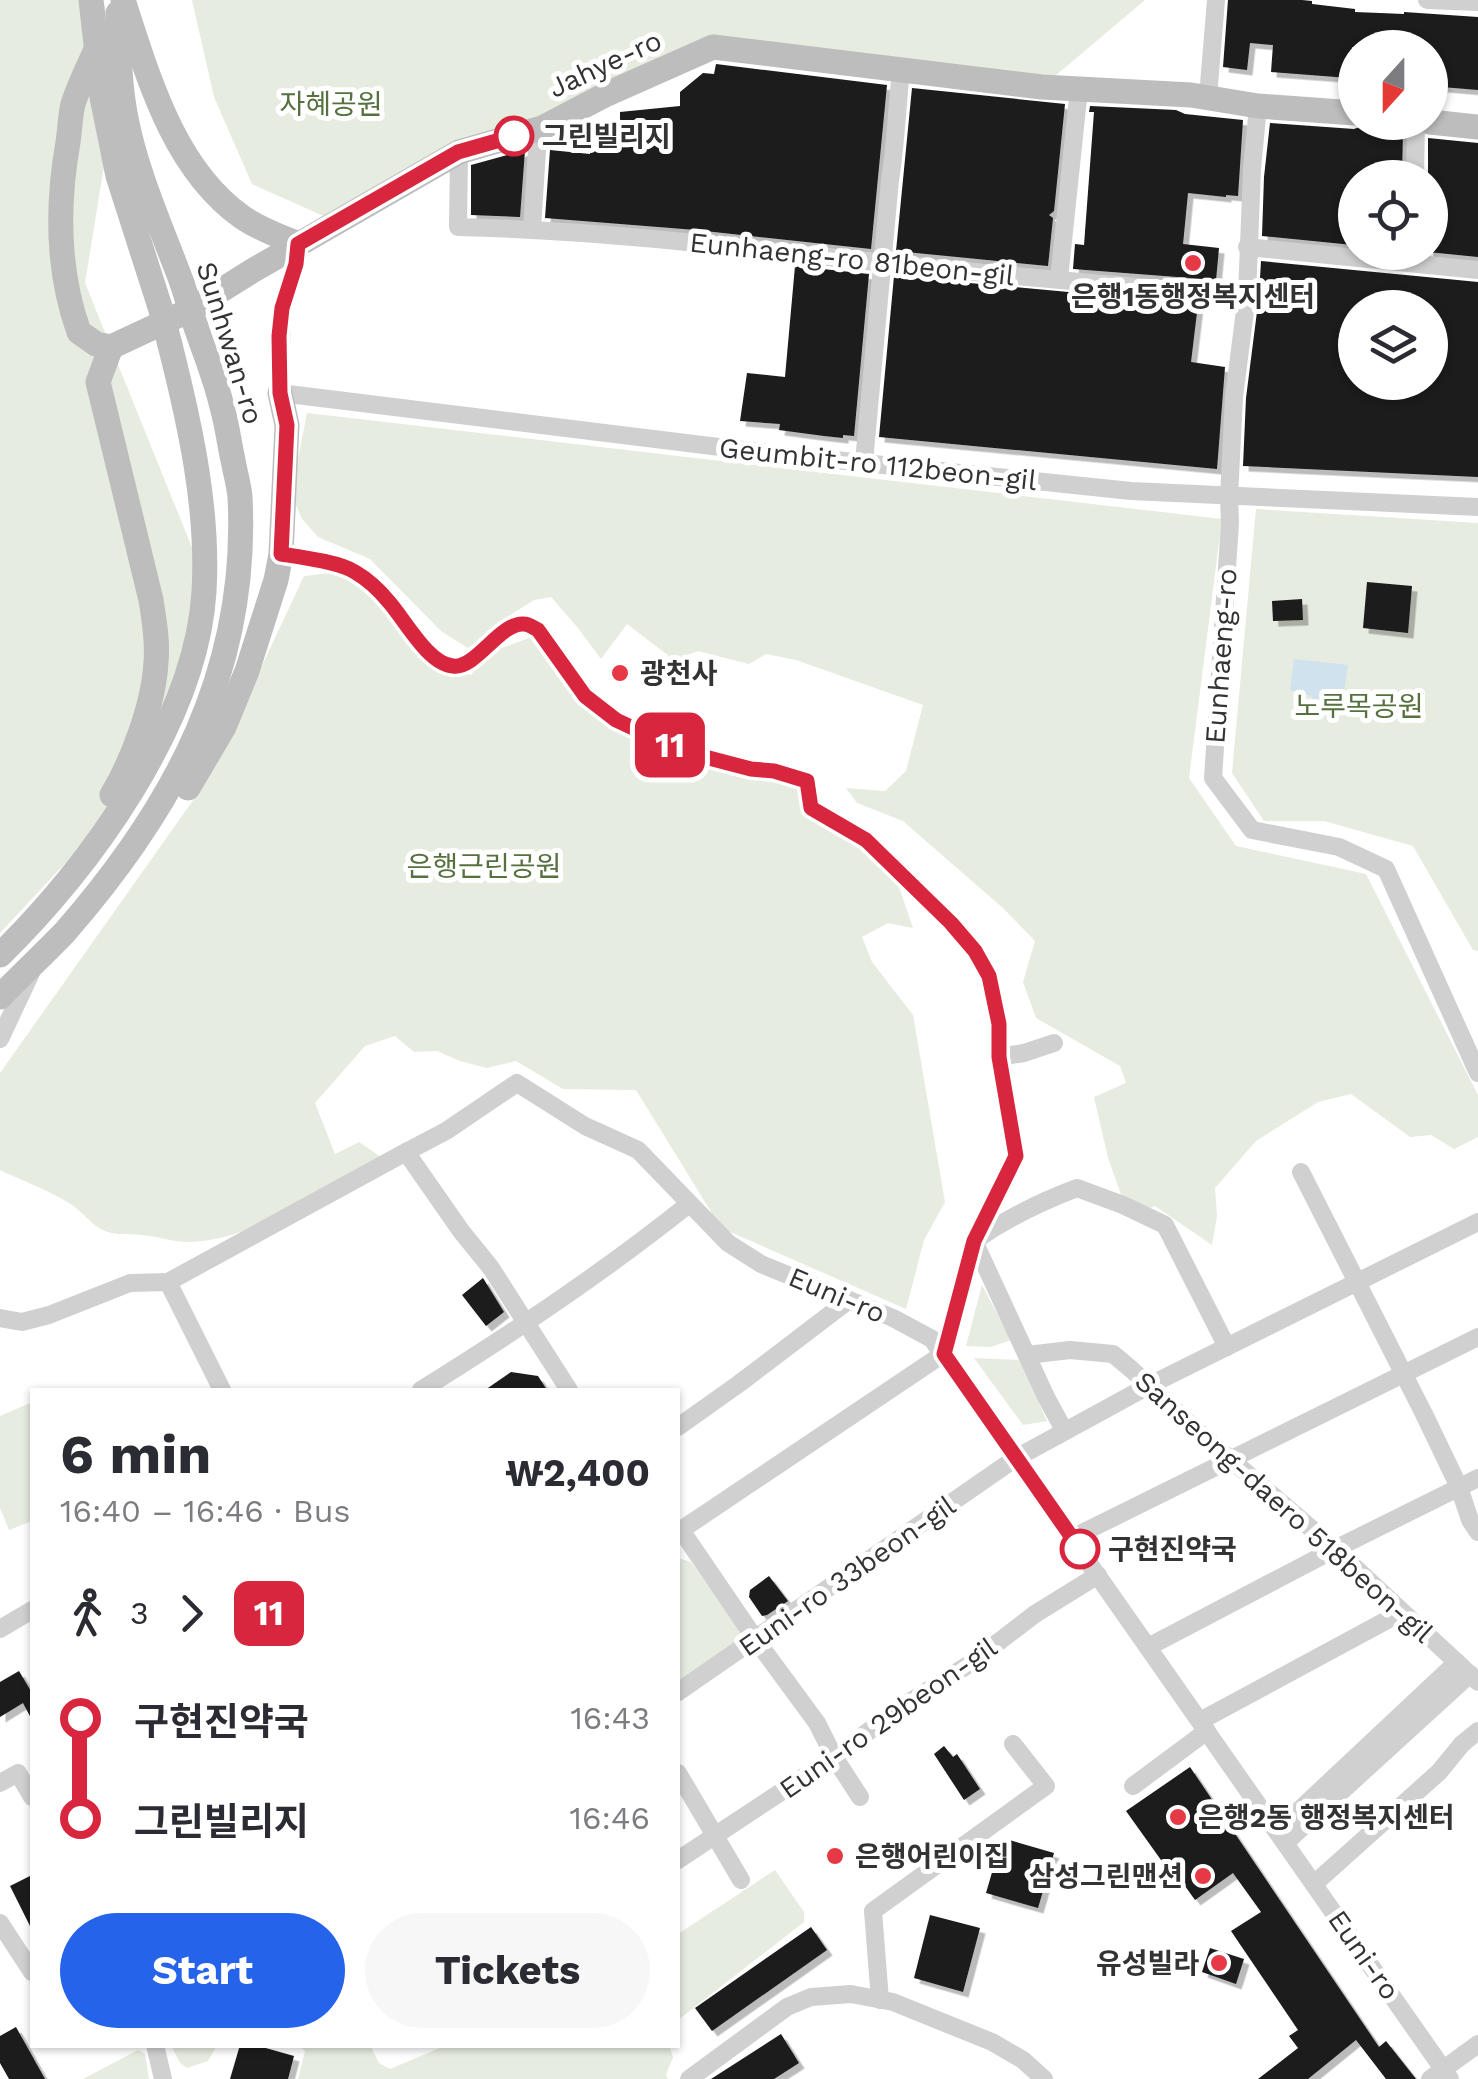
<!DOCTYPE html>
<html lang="en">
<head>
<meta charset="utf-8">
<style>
  :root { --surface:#fff; --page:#f7f7f7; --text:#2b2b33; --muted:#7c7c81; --accent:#2563eb }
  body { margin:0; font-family:"Work Sans","Noto Sans KR",sans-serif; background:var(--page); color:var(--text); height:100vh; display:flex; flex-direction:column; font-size:38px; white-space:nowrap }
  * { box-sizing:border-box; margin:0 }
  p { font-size:32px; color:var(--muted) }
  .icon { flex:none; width:55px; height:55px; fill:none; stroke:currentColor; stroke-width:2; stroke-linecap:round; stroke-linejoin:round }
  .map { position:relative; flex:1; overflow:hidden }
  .panel { position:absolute; left:30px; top:1388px; width:650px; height:660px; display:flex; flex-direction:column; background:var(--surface); border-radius:0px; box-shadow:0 2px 8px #0004 }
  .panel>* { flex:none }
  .badge { padding:0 20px; border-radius:15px; font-size:35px; line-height:65px }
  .needle { width:65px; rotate:201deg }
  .fabs { position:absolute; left:1338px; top:30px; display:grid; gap:20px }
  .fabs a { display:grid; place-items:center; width:110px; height:110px; border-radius:50%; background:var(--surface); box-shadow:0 2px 8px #0004; font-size:50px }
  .map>.badge { position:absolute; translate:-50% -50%; box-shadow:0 0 0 5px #fff }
  .legs { display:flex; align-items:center; gap:15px; height:110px; padding:0 30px; font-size:32px }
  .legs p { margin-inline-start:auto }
  .head { display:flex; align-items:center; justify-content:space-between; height:170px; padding:0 30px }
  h1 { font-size:55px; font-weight:700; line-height:75px }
  .primary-button { display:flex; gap:20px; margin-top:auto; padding:20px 30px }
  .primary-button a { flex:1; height:115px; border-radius:60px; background:var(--accent); color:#fff; font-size:40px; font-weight:700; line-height:115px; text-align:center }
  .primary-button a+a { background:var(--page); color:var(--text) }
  ul { padding:0 30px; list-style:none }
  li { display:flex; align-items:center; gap:35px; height:100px; font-size:38px }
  li i { display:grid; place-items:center; width:15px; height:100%; margin:0 12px; background:currentColor }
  li i::after { content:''; width:25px; height:25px; margin:-12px; border:8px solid; border-radius:50%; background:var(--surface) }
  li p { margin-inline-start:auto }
  li:first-child i { background:linear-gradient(#0000 50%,currentColor 0) }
  li:last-child i { background:linear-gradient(currentColor 50%,#0000 0) }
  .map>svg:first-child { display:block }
</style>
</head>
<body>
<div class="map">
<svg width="1478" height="2079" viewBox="0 0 1478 2079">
  <defs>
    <filter id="shadow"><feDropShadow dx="5.5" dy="5.5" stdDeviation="0" flood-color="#0004"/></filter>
  </defs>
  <rect width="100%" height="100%" fill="#fff"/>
  <g fill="#e6ecdf">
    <polygon points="0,0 103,0 121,61 85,283 195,555 191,664 153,769 0,933"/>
    <polygon points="192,0 1145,0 1042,87 713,47 337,222 252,184 214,97"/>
    <polygon points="307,413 1222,519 1189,778 1236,846 1366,874 1478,1095 1478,1137 1454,1149 1431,1135 1410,1137 1351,1094 1318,1102 1256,1141 1215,1188 1217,1216 1212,1245 1155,1206 1129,1217 1108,1158 1094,1097 1126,1083 1120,1066 1036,1018 1023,982 1035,941 1004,909 903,821 857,803 846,788 885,791 906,771 923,705 796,660 766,654 749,664 698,651 674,660 627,624 601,659 578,628 551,597 534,600 504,619 487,635 468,648 441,631 370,559 318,537 302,519 291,494"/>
    <polygon points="1256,509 1478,523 1478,951 1473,950 1413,846 1324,821 1264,821 1232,773"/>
    <path d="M 348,571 L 447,668 L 471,675 L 488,653 L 540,634 L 588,686 L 625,735 L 660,749 L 683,750 L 743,778 L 815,788 L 816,808 L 886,849 L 913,928 L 888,923 L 862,937 L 872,962 L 913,1015 L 945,1202 L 924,1240 L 906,1309 L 721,1228 L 636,1090 L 563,1089 L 516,1061 L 487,1068 L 460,1061 L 437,1051 L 414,1052 L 395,1036 L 365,1046 L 315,1103 L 335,1154 L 359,1142 L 381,1157 C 323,1190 255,1241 187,1242 C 172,1242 157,1236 142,1235 C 129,1233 118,1236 105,1231 C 90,1225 83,1211 69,1203 C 48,1190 23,1181 0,1170 L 0,1073 L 194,799 L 221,753 L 304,576 Z"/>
    <polygon points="982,1285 1011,1340 991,1347 966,1346"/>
    <polygon points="974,1358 1019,1360 1047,1421 1023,1425"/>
    <polygon points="32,1402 32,1521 9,1530 0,1508 0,1416"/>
    <polygon points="678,1558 691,1562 749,1641 678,1685"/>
    <polygon points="775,1870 804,1912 804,1922 678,2020 678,1934"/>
    <polygon points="171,2045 217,2045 208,2061 187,2068 180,2063"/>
    <polygon points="298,2045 370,2045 379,2063 390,2069 447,2045 473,2047 486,2045 669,2045 673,2057 666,2075 668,2079 298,2079 305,2051"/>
    <polygon points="138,2050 145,2054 149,2079 83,2079"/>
  </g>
  <polygon fill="#cfe2ee" points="1294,659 1348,665 1341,712 1337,717 1326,715 1311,696 1290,690"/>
  <g fill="#1a1a1a" fill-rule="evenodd" filter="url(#shadow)">
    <polygon points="1228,0 1302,0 1312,1 1312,4 1355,9 1355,12 1404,14 1404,12 1478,17 1478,90 1430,86 1430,48 1352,47 1349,78 1271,72 1273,45 1250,43 1247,70 1223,67"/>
    <polygon points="716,64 887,85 871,249 696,230 545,218 550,150 590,154 592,120 620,120 620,112 680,106 680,92 703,73 714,74"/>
    <polygon points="912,88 1065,104 1054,211 1049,215 1053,218 1048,266 896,251"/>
    <polygon points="1090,106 1176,110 1185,114 1243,120 1238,196 1226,195 1226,197 1188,193 1183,244 1219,248 1216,280 1073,269 1075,244 1084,245 1094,112 1089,112"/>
    <polygon points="1270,123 1354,129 1365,125 1403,130 1402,178 1355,175 1353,245 1262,236 1264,177"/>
    <polygon points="1428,138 1478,143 1478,257 1428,252"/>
    <polygon points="525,150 520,217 471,215 471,165"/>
    <path d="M 1261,261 L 1478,282 L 1478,477 L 1243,466 L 1246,398 L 1259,296 ZM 1355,308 L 1430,308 L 1430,382 L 1355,382 Z"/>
    <polygon points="795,266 869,274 854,436 843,435 843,438 824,436 779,430 780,424 740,421 747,373 785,377"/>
    <polygon points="894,276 1198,304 1191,362 1225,367 1217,469 879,437"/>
    <polygon points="1367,582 1412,586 1408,633 1363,628"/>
    <polygon points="1302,599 1303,620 1273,621 1272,601"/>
    <polygon points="483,1278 504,1312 486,1326 462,1295"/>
    <polygon points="511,1372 538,1376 547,1390 485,1390"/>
    <polygon points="769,1576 788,1601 767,1615 762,1616 749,1597 750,1590"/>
    <polygon points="19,1671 32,1693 32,1720 23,1703 0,1717 0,1682"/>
    <polygon points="944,1746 953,1757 957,1754 980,1789 964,1800 934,1754"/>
    <polygon points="1190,1767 1379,2047 1386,2041 1416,2079 1386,2079 1356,2040 1308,2079 1258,2079 1298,2048 1289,2036 1298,2030 1231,1931 1261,1912 1233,1873 1195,1900 1170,1865 1166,1867 1126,1811"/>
    <polygon points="1002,1838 1054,1853 1038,1908 986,1893"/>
    <polygon points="32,1875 32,1930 10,1886"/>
    <polygon points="930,1915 980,1928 963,1992 914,1978"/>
    <polygon points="811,1927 827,1950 712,2031 695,2008"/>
    <polygon points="1210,1948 1244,1959 1236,1984 1202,1972"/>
    <polygon points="16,2027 45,2079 9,2079 0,2063 0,2036"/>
    <polygon points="781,2034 799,2063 774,2079 711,2079"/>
    <polygon points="240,2045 255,2045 294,2056 288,2079 230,2079"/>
  </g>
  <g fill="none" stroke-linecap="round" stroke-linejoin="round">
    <g stroke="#d0d0d0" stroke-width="18">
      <polyline points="1427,0 1478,2"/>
      <polyline points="1208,97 1216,0"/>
      <polyline points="1258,106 1252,169 1247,295 1234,397 1229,497 1230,523 1213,778 1252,830 1339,847 1386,869 1478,1073"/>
      <path d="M 459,152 L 458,227 C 584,230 711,244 837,258 C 973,272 1110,286 1247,295"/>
      <polyline points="1415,178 1416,122"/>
      <polyline points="532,229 538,135 542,128"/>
      <polyline points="298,244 296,263 282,308 280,393 768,453 1131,491 1478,507"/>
      <polyline points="1247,247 1478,270"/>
      <polyline points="1059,279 1079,89"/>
      <path d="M 864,462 L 890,180 C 896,143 897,107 901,70"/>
      <path d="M 281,554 C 300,557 339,562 355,572 C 367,579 380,591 390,602 C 405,620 428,664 453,666 C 476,669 501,622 524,624 C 529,624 534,628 538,630 L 585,696 L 615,720 L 682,751 L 751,769 L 773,771 L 807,781 L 811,807 L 866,840 L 951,923 L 975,951 L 989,976 L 999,1023 L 999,1057 L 1016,1156 L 974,1241 L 943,1354"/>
      <polyline points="0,1039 31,973"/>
      <polyline points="999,1057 1024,1053 1054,1043"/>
      <polyline points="406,1152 446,1131 517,1083 585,1126 638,1150 728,1243 761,1264 893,1318 932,1339 1450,2079"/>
      <polyline points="1301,1172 1424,1414 1459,1487 1470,1520 1478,1532"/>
      <polyline points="168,1282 406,1152 461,1231 491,1268 569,1390"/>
      <polyline points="0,1318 22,1322 49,1315 130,1283 168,1282 222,1390"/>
      <polyline points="1027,1355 1070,1350 1113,1354 1131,1369 1193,1427 1335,1549 1478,1682"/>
      <path d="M 421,1390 C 513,1333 604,1272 689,1204"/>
      <polyline points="678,1427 740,1383 849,1300"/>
      <path d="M 1064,1430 L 1046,1397 L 974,1241 C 1007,1218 1040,1202 1077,1188 L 1123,1205 L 1165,1225 L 1227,1347"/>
      <polyline points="681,1530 756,1640 817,1723 834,1757 860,1797"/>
      <polyline points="678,1532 943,1354"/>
      <polyline points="1072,1538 1478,1337"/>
      <polyline points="0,1629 32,1610"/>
      <polyline points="1148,1647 1335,1549 1478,1478"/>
      <polyline points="678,1692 1016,1458 1148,1386 1478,1222"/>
      <polyline points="1200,1721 1402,1612"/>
      <polyline points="678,1773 741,1880"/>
      <polyline points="0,1783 18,1773 32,1797"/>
      <polyline points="1133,1786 1207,1731"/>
      <polyline points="1277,1831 1457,1662"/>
      <polyline points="1285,1843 1470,1674"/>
      <polyline points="678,1860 834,1757 900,1708 971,1663 1035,1614 1098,1575"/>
      <polyline points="1314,1884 1439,1772 1462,1744 1478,1731"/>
      <polyline points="0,1923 32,1972"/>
      <polyline points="880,2000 873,1911 1046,1786 1013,1744"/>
      <polyline points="155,2045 163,2079"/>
      <polyline points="689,2079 787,2007 811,1997 851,1994 893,2002 992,2042 1023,2060 1044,2079"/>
      <polyline points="1430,2079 1478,2044"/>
    </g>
    <g stroke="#bdbdbd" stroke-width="25">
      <polyline points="91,0 102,97 118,176 161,310"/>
      <path d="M 123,0 C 148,76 173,168 242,217 C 259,229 279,236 298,244"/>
      <path d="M 118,13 C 119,47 119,80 125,113 C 135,170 162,229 182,283"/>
      <path d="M 97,47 C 89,66 79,85 73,104 C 70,116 70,130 68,142 C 57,205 57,271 79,332 L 96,344 L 111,347 L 188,311 L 252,271 L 459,152 L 542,128 L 607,94 L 713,47 L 1042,87 L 1191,95 L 1258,106 L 1355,113"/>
      <polyline points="1430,122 1478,127"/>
      <path d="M 111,347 L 98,382 L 151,600 C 154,620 158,641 156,662 C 154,703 133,760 112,795"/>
      <polyline points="188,788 224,727 247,671 276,580 281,554 287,425 280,393"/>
      <path d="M 0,955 C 90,868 196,721 204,592 C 209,510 190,424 170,345"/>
      <path d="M 0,997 C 21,975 44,954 65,932 C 175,806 249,670 240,497 C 239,485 235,472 233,460 C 229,442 227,424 222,407 C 216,380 205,354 196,327"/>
    </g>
    <g stroke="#bdbdbd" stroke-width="25">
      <polyline points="182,283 196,327"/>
      <polyline points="161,310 170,345"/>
    </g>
  </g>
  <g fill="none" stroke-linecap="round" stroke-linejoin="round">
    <g stroke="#fff" stroke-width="22">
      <path id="line-1" d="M 514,136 L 458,152 L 298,244 L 296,264 L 282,308 L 279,336 L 280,393 L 287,425 L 281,554 C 300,557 340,562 355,572 C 367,579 380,591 389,602 C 405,620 428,664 453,666 C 476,669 500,622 524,624 C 529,624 534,628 538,630 L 585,696 L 616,720 L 682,751 L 751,769 L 774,771 L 807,781 L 811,808 L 866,840 L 951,923 L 975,951 L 989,976 L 999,1024 L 999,1057 L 1016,1156 L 974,1241 L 944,1354 L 1080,1549"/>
    </g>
    <use href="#line-1" stroke="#d7263d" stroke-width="15"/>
  </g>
  <g fill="#fff" stroke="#d7263d" stroke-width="5">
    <circle cx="514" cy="136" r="18"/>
    <circle cx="1080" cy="1549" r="18"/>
  </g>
  <g fill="#e63946" stroke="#fff" stroke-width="4">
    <circle cx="1193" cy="263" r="10"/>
    <circle cx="620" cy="673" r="10"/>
    <circle cx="1178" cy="1817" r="10"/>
    <circle cx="835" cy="1856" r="10"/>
    <circle cx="1203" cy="1876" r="10"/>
    <circle cx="1219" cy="1963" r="10"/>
  </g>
  <g text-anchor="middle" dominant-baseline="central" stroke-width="10" stroke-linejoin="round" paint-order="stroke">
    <g font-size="28" fill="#333" stroke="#fff">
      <text transform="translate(605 64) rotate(-25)">Jahye-ro</text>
      <text transform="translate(852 259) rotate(6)">Eunhaeng-ro 81beon-gil</text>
      <text transform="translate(230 343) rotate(73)">Sunhwan-ro</text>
      <text transform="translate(878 464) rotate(6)">Geumbit-ro 112beon-gil</text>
      <text transform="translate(1221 656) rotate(-86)">Eunhaeng-ro</text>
      <text transform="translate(837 1295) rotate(23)">Euni-ro</text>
      <text transform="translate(1284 1507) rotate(42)">Sanseong-daero 518beon-gil</text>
      <text transform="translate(847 1576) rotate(-35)">Euni-ro 33beon-gil</text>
      <text transform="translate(888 1718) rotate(-35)">Euni-ro 29beon-gil</text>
      <text transform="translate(1364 1955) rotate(55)">Euni-ro</text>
    </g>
    <g font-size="28" fill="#56703f" stroke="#fff">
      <text x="331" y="104">자혜공원</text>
      <text x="1359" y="706">노루목공원</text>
      <text x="484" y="866">은행근린공원</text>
    </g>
    <g font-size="28" font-weight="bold" fill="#333" stroke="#fff" text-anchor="start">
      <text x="542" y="136">그린빌리지</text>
      <text x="1108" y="1549">구현진약국</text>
    </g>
    <g font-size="28" font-weight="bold" fill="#333" stroke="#fff" text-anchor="start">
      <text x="1193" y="296" text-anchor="middle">은행1동행정복지센터</text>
      <text x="640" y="673">광천사</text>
      <text x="1198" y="1817">은행2동 행정복지센터</text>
      <text x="855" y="1856">은행어린이집</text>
      <text x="1183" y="1876" text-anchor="end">삼성그린맨션</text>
      <text x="1199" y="1963" text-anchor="end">유성빌라</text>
    </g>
  </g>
</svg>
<div class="fabs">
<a><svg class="needle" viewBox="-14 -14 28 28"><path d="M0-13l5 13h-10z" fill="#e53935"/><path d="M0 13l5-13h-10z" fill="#7c7c81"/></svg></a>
<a><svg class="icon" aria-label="locate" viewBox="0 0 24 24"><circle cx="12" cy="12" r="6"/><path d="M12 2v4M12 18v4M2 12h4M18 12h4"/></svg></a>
<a><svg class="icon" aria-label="layers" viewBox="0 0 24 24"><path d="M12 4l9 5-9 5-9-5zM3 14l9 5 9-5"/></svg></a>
</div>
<b class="badge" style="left:670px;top:745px;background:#d7263d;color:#fff">11</b>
<section class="panel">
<div class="head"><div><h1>6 min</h1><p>16:40 – 16:46 · Bus</p></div><b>₩2,400</b></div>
<div class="legs"><svg class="icon" aria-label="walk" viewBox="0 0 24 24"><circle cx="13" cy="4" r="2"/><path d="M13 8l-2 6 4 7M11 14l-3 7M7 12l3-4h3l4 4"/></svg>3<svg class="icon" aria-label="forward" viewBox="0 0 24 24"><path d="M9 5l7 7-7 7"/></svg><b class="badge" style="background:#d7263d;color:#fff">11</b></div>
<ul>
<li><i style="color:#d7263d"></i><b>구현진약국</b><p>16:43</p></li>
<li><i style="color:#d7263d"></i><b>그린빌리지</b><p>16:46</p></li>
</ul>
<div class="primary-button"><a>Start</a><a>Tickets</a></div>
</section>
</div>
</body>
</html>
